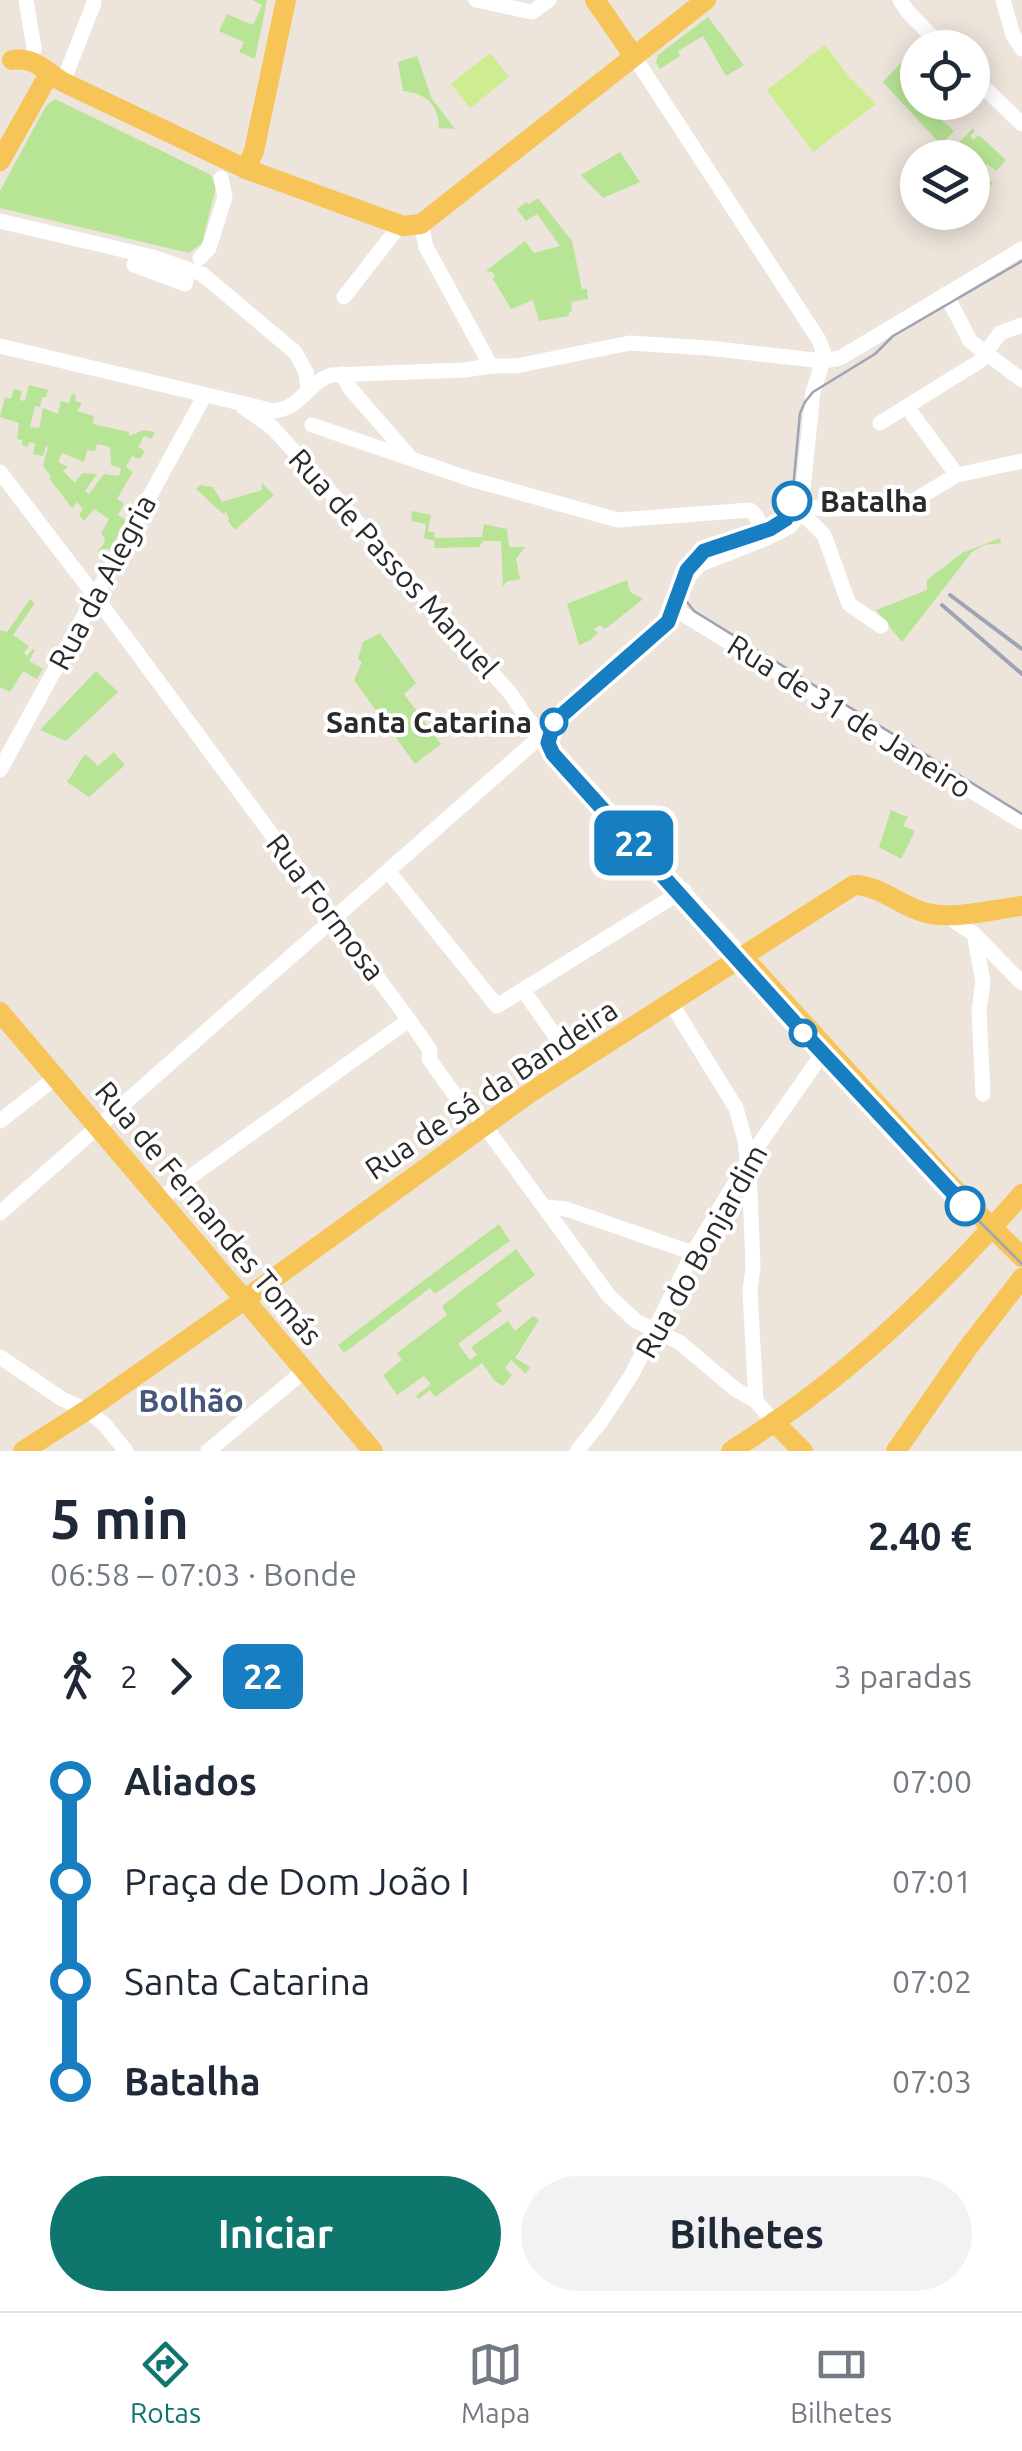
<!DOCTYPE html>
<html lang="pt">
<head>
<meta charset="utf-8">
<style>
  :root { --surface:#fff; --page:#f2f2f3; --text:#1f2937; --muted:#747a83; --line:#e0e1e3; --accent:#0f766e }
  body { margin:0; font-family:Ubuntu,sans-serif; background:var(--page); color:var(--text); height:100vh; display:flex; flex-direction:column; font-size:38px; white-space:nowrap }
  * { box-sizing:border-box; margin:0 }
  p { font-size:32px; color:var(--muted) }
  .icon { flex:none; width:55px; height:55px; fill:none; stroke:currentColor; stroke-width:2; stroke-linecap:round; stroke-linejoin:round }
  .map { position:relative; height:1451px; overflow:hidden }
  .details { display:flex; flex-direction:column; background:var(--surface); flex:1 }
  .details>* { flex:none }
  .badge { padding:0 20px; border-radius:15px; font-size:35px; line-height:65px }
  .fabs { position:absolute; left:900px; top:30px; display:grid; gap:20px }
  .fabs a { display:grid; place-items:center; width:90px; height:90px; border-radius:50%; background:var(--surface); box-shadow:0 5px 25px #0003; font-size:50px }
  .map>.badge { position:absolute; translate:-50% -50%; box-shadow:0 0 0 5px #fff }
  .legs { display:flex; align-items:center; gap:15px; height:110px; padding:0 50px; font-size:32px }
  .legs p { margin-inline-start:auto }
  .headline { display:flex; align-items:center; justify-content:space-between; height:170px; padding:0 50px }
  h1 { font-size:55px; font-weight:700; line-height:75px }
  .button { display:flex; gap:20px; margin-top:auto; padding:20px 50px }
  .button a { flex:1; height:115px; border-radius:60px; background:var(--accent); color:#fff; font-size:40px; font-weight:700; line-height:115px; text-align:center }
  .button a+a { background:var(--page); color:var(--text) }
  ul { padding:0 50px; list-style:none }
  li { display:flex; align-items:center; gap:35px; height:100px; font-size:38px }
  li i { display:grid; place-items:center; width:15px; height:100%; margin:0 12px; background:currentColor }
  li i::after { content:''; width:25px; height:25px; margin:-12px; border:8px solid; border-radius:50%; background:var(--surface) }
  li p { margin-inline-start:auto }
  li:first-child i { background:linear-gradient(#0000 50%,currentColor 0) }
  li:last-child i { background:linear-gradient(currentColor 50%,#0000 0) }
  .tabs { display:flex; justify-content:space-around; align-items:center; height:140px; border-top:2px solid var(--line); background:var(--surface); font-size:28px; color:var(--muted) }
  .tabs a { display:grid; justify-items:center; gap:5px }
  .tabs .active { color:var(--accent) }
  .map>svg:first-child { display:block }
</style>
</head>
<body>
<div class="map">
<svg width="1022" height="1451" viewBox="0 0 1022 1451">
  <rect width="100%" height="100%" fill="#ede4db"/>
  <g fill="#b7e595" fill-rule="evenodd">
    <polygon points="252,0 267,0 255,59 239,52 244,42 219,31 227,14 253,25 262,5"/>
    <polygon points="708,17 744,65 726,76 703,36 678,51 680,56 660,69 656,62 658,55"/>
    <path d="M 417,56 L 432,99 L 455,129 L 439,128 C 439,104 425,93 403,91 L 398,62 Z"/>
    <polygon points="904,60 917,77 918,102 937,103 933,107 941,114 938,117 954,131 941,145 883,82"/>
    <polygon points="55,99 211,175 216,187 202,243 189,253 0,208 0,191 46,106"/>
    <polygon points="973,128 975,131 970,136 973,140 979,135 1006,160 996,171 987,164 980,172 993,183 985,193 973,179 972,158 953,157 949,153"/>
    <polygon points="620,152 640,182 603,198 581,175"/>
    <polygon points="538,198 572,241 582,289 587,289 588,299 571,302 572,311 569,312 569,316 539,321 533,300 511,309 493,279 495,276 492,272 486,271 525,241 534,253 560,246 537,214 526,221 517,209 526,202 529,204"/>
    <path d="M 29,385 L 48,390 L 46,397 L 42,397 L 40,407 L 35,406 L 30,427 L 39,428 L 43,408 L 58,414 L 61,401 L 69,403 L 72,394 L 76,395 L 75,401 L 82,403 L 77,411 L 94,416 L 93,424 L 129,432 L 129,436 L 144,430 L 155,432 L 151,439 L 144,436 L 138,447 L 145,451 L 140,459 L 132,456 L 126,467 L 133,472 L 117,499 L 124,504 L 118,515 L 126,520 L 110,550 L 107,548 L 100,553 L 98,551 L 104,544 L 105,538 L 101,534 L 109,519 L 94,509 L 84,521 L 79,515 L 83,509 L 77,502 L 72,508 L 49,478 L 51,476 L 43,466 L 48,447 L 46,446 L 43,456 L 33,454 L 35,444 L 29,442 L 28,447 L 22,445 L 22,440 L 17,439 L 19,423 L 0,417 L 5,397 L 11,399 L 14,389 L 22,391 L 20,400 L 25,401 ZM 97,444 L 110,447 L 111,465 L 121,468 L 119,476 L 104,474 L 89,494 L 85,491 L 97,474 L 82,473 L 75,483 L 63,471 L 68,467 L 58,462 L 62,453 L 84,462 L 87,450 L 95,451 Z"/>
    <polygon points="262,483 274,495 235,530 228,521 229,519 226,512 223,514 196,489 200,485 213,487 222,502 262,490"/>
    <polygon points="412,511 431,515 428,531 435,533 434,538 482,537 484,524 507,529 509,547 525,547 516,559 520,579 506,582 503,587 501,541 483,541 479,547 434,548 435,541 424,538 426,524 411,521"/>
    <polygon points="1000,538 1001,543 984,545 972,552 902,642 876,610 927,590 927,580 962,553"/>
    <polygon points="627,580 630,592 643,599 609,626 605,629 600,625 594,629 598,633 589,641 579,645 567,604"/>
    <polygon points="30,599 35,603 13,635 29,646 24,653 27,656 33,649 35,650 29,661 43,669 37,679 23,671 10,692 0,687 0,630 7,632"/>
    <polygon points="380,633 416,683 404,694 441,744 415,764 354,680 362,662 358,659 363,642"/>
    <polygon points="96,671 118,692 66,741 40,730"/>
    <polygon points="114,752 125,765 89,797 67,782 85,754 98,766"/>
    <polygon points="891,810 904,816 908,816 903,826 915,831 901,859 879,847"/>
    <polygon points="499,1224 510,1241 435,1294 430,1288 344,1353 338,1345"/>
    <polygon points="516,1249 535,1275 496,1304 502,1311 458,1344 470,1360 477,1355 471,1347 508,1321 515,1331 533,1316 539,1320 515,1358 530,1367 526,1374 511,1360 505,1368 512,1375 503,1386 495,1381 482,1363 435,1397 430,1390 419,1399 416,1396 431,1384 424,1376 397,1395 383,1375 402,1360 397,1353 447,1315 442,1306"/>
  </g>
  <g fill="#cded90">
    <polygon points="825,45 850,78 876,104 813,152 767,90"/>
    <polygon points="490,53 509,77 470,108 451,84"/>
  </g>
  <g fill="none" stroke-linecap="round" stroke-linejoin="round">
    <g stroke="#fff" stroke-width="15">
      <polyline points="26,0 34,48 31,61"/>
      <polyline points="476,0 532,12 549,0"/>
      <polyline points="900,0 908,12 943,48"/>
      <polyline points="1003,0 1013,35 1022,49"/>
      <polyline points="633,55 819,340 824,354 823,361 813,392 802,499 795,520 789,527 767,538 701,564 690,575 683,590 678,611"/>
      <polyline points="972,76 1022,124"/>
      <polyline points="63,82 94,3"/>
      <polyline points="0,221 153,257 202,274 295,352 306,372 308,390"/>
      <polyline points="421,224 426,247 491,366"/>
      <polyline points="200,258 209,248 225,197 221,178"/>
      <polygon points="135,262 186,281 185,284 134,265"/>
      <polyline points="946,294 970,341 1022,380"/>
      <polyline points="344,297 400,225"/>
      <path d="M 0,346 L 274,411 C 303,407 306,384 331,375 L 464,370 L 491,366 L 516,366 L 630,343 L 708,348 L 823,361 L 840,358 L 1022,249"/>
      <polyline points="342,374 349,387 408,455"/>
      <polyline points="243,407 273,428 511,694 524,714 548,743 743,957"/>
      <polyline points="907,407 957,475"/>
      <polyline points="880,423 980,361 1000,333 1022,325"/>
      <path d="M 312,425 L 470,479 L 618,520 L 750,510 C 762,519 760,528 756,542"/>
      <polyline points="0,472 95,596 409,1020 430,1050 429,1059 457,1098 465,1099 609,1296 636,1321 679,1342 735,1389 756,1401 774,1422"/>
      <polyline points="801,506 824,509 896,508 908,504 957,475 1022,461"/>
      <polyline points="800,511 824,535 849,604 881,626"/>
      <polyline points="678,611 1022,822"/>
      <polyline points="0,770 205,395"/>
      <polyline points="388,871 497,1006 684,890"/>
      <polyline points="950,915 957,923 974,934 1022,983"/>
      <polyline points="974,934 983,981 979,1011 983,1094"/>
      <polyline points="523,990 575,1064"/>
      <polyline points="671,1003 736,1108 745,1140 750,1191 753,1267 750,1292 756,1401"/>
      <polyline points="0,1121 55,1078"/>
      <polyline points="158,1200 409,1020"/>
      <polyline points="545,1207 566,1209 693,1253"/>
      <polyline points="0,1213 542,735 678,611"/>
      <polyline points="0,1357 62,1399 87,1410 104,1424 126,1451"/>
      <polyline points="208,1451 304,1371"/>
      <polyline points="577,1451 602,1420 632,1374 693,1253 751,1156 825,1050"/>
    </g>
    <g stroke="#f6c457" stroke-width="20">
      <polyline points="595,0 633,55"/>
      <path d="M 12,60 C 34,56 46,72 63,82 L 246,169 L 403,226 L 421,224 L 706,0"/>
      <polyline points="0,161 44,83"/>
      <polyline points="246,169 254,151 286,0"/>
      <polyline points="743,957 968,1204 1022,1257"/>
      <polyline points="0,1012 373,1451"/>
      <polyline points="774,1422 803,1451"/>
      <path d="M 23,1451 L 87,1410 L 244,1300 L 531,1092 L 854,885 C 880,885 903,908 927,913 C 954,920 995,909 1022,906"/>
      <path d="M 731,1451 C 757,1434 783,1417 808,1398 C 887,1339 957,1268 1022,1194"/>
      <polyline points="896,1451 967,1349 1022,1278"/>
    </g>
    <g stroke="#9ea3b5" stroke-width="2.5">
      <polyline points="1022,261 893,336 875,354 813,392 805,402 800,413 792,500 786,519 770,529 704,551 687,570 668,622 554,722 548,743 553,754 803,1033 972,1214 1022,1264"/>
      <polyline points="683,582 683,597 694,611 1022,814"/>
    </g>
    <g stroke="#9ea3b5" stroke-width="4">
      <polyline points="950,595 1022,649"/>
      <polyline points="942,605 1022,674"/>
    </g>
  </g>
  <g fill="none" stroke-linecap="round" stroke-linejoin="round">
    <g stroke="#fff" stroke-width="22">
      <polyline id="line-1" points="792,501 786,519 770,529 704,551 687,570 668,622 554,722 548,743 553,754 804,1033 965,1206"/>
    </g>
    <use href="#line-1" stroke="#187ec2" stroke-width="15"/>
  </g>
  <g fill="#fff" stroke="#187ec2" stroke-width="5">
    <circle cx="792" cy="501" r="18"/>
    <circle cx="554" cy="722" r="12"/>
    <circle cx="803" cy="1033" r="12"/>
    <circle cx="965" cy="1206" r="18"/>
  </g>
  <g text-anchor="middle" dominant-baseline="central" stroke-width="8" stroke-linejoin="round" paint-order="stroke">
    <g font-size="30" font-weight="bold" fill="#2a2a2a" stroke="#fff" text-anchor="start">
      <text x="820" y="501">Batalha</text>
      <text x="532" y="722" text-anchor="end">Santa Catarina</text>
    </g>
    <g font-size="30" fill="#2a2a2a" stroke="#fff">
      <text transform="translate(394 563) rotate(48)">Rua de Passos Manuel</text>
      <text transform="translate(102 582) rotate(-62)">Rua da Alegria</text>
      <text transform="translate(850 716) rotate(32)">Rua de 31 de Janeiro</text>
      <text transform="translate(326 907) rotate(53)">Rua Formosa</text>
      <text transform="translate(491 1089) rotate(-34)">Rua de Sá da Bandeira</text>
      <text transform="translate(209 1213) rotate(50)">Rua de Fernandes Tomás</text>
      <text transform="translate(701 1251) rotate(-61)">Rua do Bonjardim</text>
    </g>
    <g font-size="32" font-weight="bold" fill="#48567c" stroke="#fff">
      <text x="191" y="1400">Bolhão</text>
    </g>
  </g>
</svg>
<div class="fabs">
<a><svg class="icon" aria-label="locate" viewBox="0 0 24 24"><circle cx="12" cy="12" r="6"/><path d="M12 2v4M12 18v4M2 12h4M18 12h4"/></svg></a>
<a><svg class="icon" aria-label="layers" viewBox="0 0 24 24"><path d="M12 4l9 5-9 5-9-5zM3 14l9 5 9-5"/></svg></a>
</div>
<b class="badge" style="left:634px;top:843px;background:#187ec2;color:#fff">22</b>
</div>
<section class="details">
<div class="headline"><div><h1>5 min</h1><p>06:58 – 07:03 · Bonde</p></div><b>2.40 €</b></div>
<div class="legs"><svg class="icon" aria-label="walk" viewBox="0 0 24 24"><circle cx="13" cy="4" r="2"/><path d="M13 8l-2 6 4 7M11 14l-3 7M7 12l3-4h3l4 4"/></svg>2<svg class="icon" aria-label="forward" viewBox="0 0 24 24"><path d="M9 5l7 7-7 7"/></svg><b class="badge" style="background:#187ec2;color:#fff">22</b><p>3 paradas</p></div>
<ul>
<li><i style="color:#187ec2"></i><b>Aliados</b><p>07:00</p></li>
<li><i style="color:#187ec2"></i><span>Praça de Dom João I</span><p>07:01</p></li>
<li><i style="color:#187ec2"></i><span>Santa Catarina</span><p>07:02</p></li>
<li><i style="color:#187ec2"></i><b>Batalha</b><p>07:03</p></li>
</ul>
<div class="button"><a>Iniciar</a><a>Bilhetes</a></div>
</section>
<nav class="tabs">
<a class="active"><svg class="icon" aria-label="directions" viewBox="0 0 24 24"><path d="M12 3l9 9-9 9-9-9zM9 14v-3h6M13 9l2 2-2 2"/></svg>Rotas</a>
<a><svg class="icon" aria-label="map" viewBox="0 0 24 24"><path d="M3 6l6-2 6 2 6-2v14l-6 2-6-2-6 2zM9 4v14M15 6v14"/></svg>Mapa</a>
<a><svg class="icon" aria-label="tickets" viewBox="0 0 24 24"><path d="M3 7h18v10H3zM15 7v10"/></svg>Bilhetes</a>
</nav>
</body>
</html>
